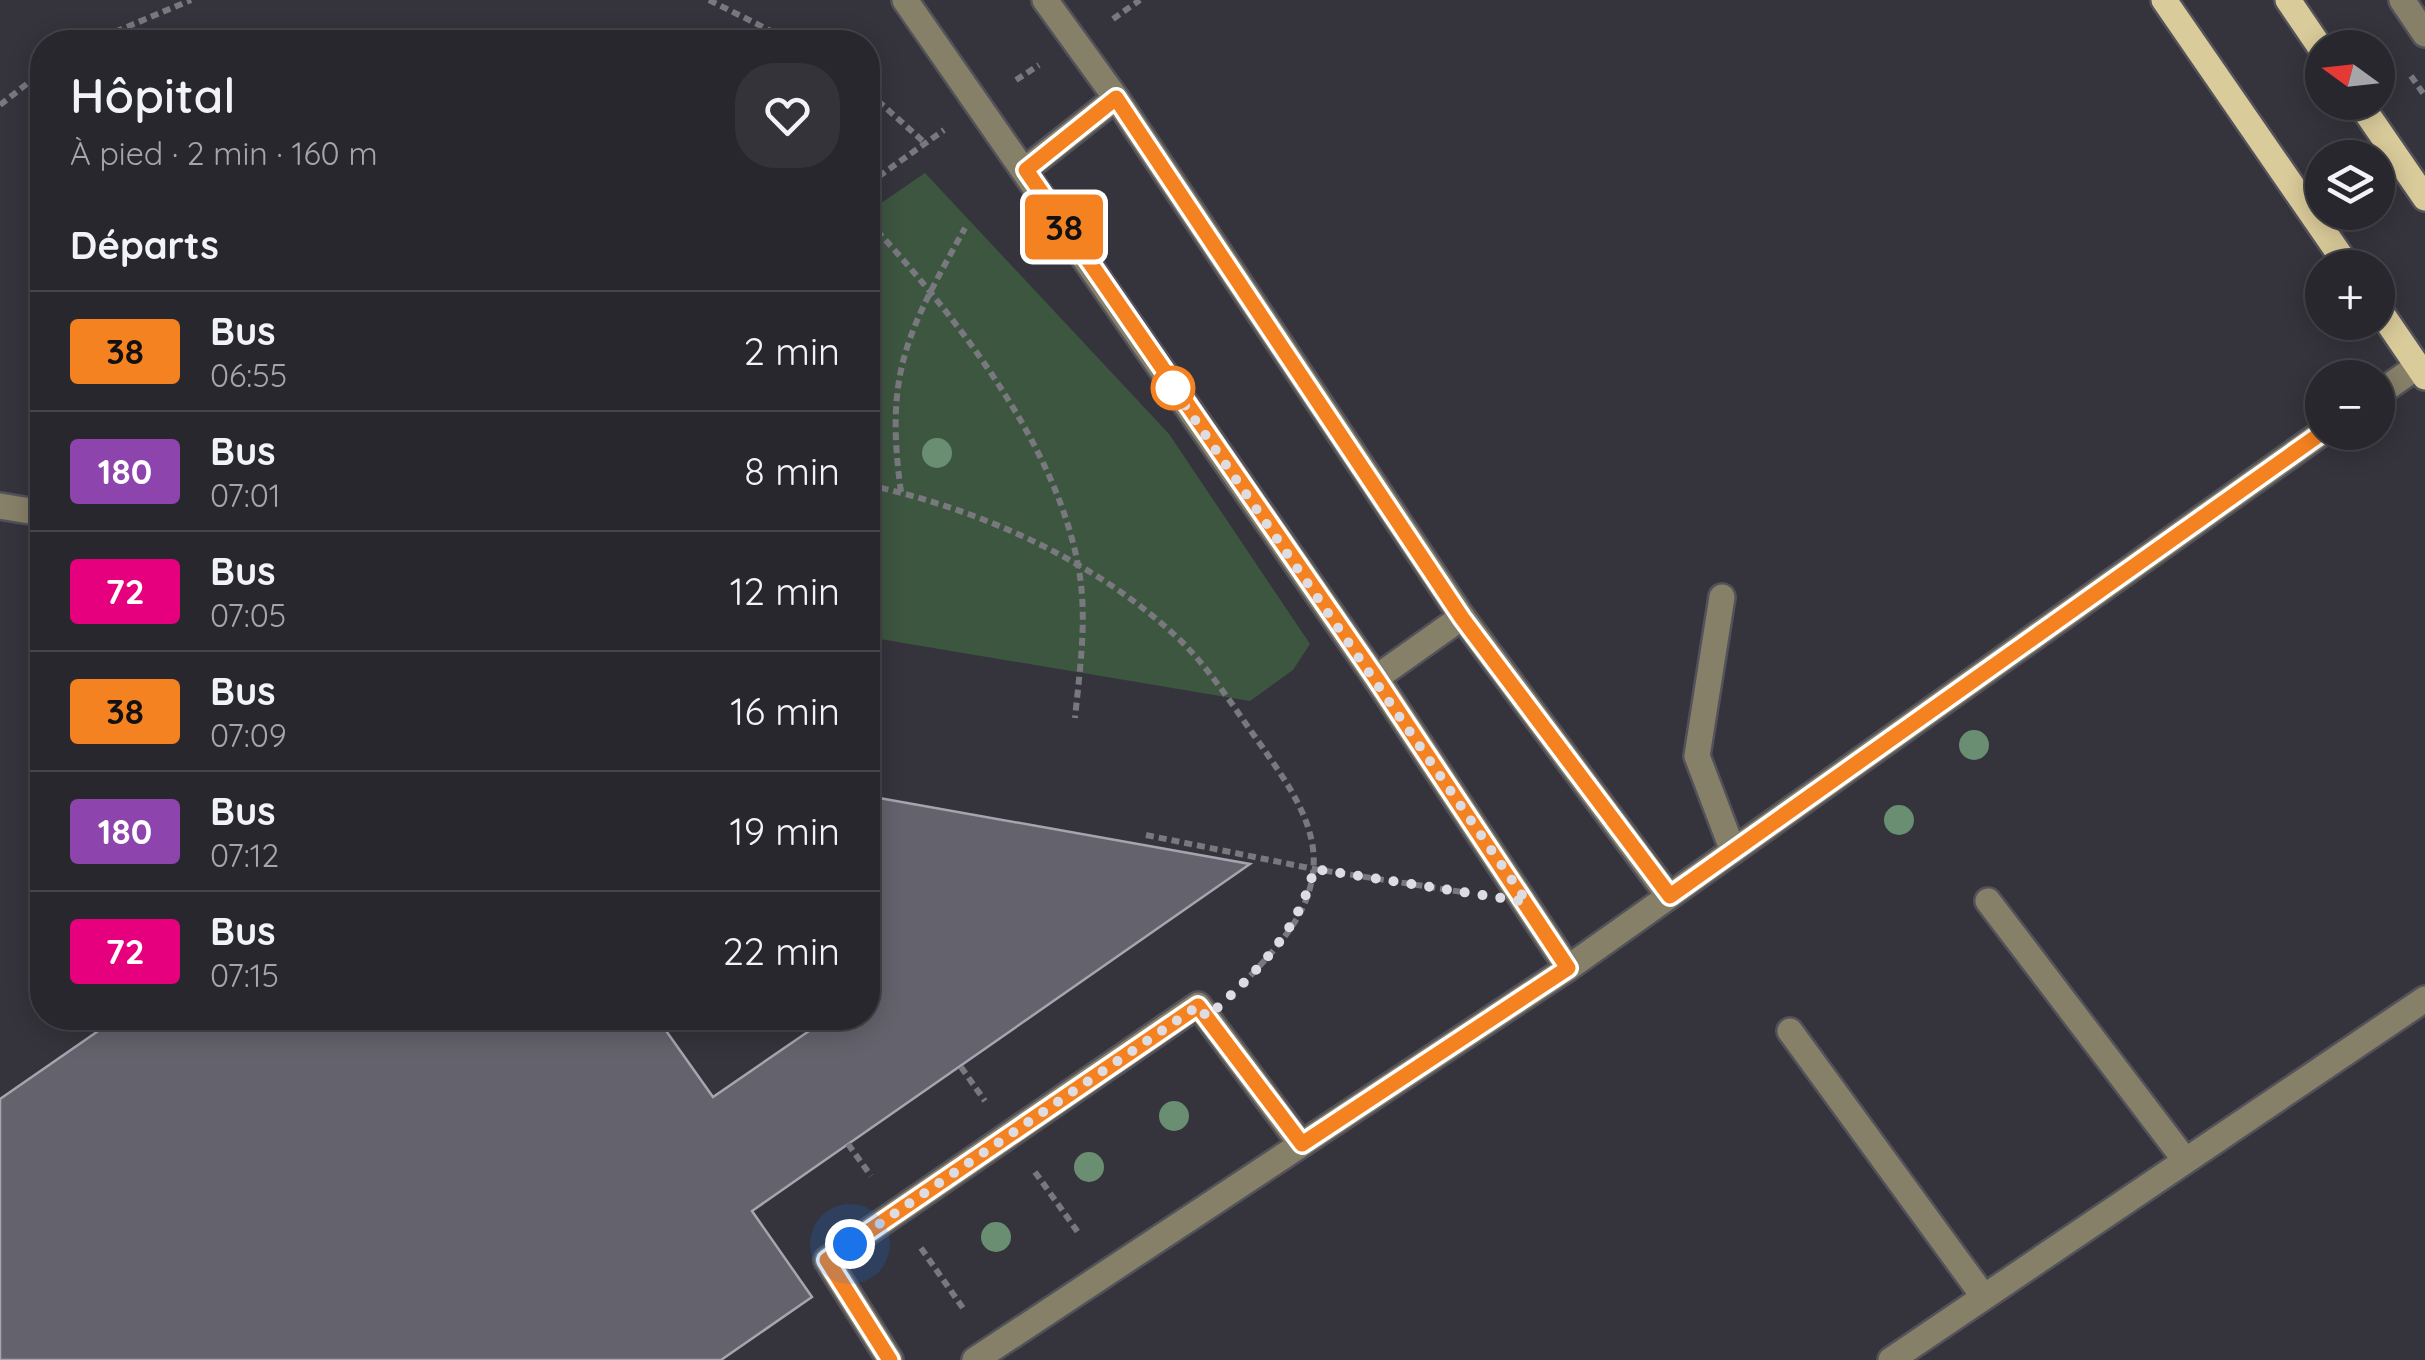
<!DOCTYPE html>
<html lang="fr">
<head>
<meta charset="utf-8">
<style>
  :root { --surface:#28272d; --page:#343339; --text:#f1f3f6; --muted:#a5a5aa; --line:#444449 }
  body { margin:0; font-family:Quicksand,sans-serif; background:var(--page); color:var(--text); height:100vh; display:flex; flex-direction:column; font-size:38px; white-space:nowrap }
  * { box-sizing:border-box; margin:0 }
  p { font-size:32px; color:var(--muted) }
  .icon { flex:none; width:55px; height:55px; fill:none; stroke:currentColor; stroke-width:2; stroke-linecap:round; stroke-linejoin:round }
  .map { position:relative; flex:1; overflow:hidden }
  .side { position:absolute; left:30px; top:30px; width:850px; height:1000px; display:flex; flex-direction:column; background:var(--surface); border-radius:40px; box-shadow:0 5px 25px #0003,0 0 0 2px var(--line) }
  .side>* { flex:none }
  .badge { padding:0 20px; border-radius:8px; font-size:35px; line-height:65px }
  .needle { width:65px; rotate:285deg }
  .fabs { position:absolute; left:2305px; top:30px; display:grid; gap:20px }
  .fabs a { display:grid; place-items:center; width:90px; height:90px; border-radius:50%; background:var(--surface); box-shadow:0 5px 25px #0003,0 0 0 2px var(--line); font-size:50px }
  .you { position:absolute; width:50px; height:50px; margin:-25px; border:8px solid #fff; border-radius:50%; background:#1a73e8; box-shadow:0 0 0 15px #1a73e833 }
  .map>.badge { position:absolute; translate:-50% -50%; box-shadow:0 0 0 5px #fff }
  h2 { padding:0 40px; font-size:38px; line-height:90px }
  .round { display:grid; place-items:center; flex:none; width:105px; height:105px; border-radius:40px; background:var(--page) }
  .overview { display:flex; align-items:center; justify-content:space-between; height:170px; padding:0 40px }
  h1 { font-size:48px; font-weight:600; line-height:75px }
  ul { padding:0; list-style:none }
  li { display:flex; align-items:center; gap:30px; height:120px; padding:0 40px; border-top:2px solid var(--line) }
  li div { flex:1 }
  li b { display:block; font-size:38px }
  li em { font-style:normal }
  li .badge { min-width:110px; font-weight:700; text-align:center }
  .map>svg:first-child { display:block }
</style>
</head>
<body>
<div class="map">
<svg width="2425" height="1360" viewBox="0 0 2425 1360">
  <rect width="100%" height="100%" fill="#35343c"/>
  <polygon fill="#3d5640" points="925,173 1169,434 1310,644 1293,670 1250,701 868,637 868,212"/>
  <polygon fill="#64636d" stroke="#a6a5af" stroke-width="2.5" points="868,796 1250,864 752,1211 812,1297 721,1360 0,1360 0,1099 117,1018 657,1018 713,1097 828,1018 868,1018"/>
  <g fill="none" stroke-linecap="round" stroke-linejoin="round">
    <g stroke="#53525a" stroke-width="30">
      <g id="minor">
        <polyline points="905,0 1376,678 1568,968"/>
        <polyline points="1045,0 1116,98 1462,617 1669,896"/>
        <polyline points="2402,0 2425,34"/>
        <polyline points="1026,169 1116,98"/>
        <polyline points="2378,394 2418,366"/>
        <polyline points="0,506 42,513"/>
        <polyline points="1722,597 1697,756 1733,851"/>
        <polyline points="1376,678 1462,617"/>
        <polyline points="1988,901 2185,1160"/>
        <polyline points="1790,1031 1984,1297"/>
        <polyline points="890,1360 827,1260 1198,1005 1301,1144"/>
        <polyline points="975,1360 1568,968 2323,432"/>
        <polyline points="1891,1360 2425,999"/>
      </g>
    </g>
    <g stroke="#53525a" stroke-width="30">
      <g id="major">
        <polyline points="2164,0 2349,268"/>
        <polyline points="2288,0 2322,50"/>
        <polyline points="2359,102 2425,198"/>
        <polyline points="2378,308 2425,377"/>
      </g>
    </g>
    <g stroke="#79787f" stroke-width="6" stroke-dasharray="8 5" stroke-linecap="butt">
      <polyline points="709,0 793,42"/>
      <polyline points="1113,19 1140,0"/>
      <polyline points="91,42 191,0"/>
      <polyline points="2411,76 2425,96"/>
      <polyline points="1016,80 1039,65"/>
      <polyline points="868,92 925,143"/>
      <polyline points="0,105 42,72"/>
      <polyline points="868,184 944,130"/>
      <path d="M 868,221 C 951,310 1055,441 1078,565 C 1088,615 1080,667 1075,718"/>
      <path d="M 868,485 C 979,509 1095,560 1179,639 C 1212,671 1236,711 1263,748 C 1287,783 1319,826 1313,872 C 1308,919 1271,953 1241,986"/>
      <path d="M 901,492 C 884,371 908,331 965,228"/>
      <polyline points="1146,835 1314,869 1462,892"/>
      <polyline points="961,1067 985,1101"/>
      <polyline points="848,1144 871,1176"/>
      <polyline points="1035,1172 1080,1235"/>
      <polyline points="921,1248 965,1311"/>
    </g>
    <use href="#minor" stroke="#878069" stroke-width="25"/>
    <use href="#major" stroke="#dacb9a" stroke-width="25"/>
  </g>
  <g fill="#698e71">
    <circle cx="937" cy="453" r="15"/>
    <circle cx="1974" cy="745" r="15"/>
    <circle cx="1899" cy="820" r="15"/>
    <circle cx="1174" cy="1116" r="15"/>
    <circle cx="1089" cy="1167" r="15"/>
    <circle cx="996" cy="1237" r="15"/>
  </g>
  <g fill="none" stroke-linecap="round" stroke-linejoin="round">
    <g stroke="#fff" stroke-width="22">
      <polyline id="line" points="890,1360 827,1260 1198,1006 1302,1144 1568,968 1376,678 1026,170 1116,98 1462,618 1670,896 2323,432"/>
    </g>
    <use href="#line" stroke="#f58220" stroke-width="15"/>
    <path stroke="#dddce2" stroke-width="10" stroke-dasharray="0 18" d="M 850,1244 L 1198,1006 L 1207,1017 C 1254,975 1299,932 1314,869 L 1527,902 L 1171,385 L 1173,388"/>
  </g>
  <circle fill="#fff" stroke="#f58220" stroke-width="5" cx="1173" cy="388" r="20"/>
</svg>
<div class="fabs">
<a><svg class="needle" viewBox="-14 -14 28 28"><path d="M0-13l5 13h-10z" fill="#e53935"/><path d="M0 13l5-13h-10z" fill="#a5a5aa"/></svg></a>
<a><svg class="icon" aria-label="layers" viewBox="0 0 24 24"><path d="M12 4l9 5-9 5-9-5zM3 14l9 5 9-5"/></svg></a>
<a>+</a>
<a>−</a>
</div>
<div class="you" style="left:850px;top:1244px"></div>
<b class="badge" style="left:1064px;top:227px;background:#f58220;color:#111">38</b>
<section class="side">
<div class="overview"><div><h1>Hôpital</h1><p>À pied · 2 min · 160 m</p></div><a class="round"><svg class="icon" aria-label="heart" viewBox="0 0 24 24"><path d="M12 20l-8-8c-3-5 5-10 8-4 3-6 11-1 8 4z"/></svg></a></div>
<h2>Départs</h2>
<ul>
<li><span class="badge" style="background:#f58220;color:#111">38</span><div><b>Bus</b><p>06:55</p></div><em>2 min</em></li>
<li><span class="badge" style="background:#8e44ad;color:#fff">180</span><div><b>Bus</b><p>07:01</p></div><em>8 min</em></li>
<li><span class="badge" style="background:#e6007e;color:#fff">72</span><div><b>Bus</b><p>07:05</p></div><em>12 min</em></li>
<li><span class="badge" style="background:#f58220;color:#111">38</span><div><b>Bus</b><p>07:09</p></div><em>16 min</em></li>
<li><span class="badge" style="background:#8e44ad;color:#fff">180</span><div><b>Bus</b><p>07:12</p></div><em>19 min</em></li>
<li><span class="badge" style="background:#e6007e;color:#fff">72</span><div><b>Bus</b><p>07:15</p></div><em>22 min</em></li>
</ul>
</section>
</div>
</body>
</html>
